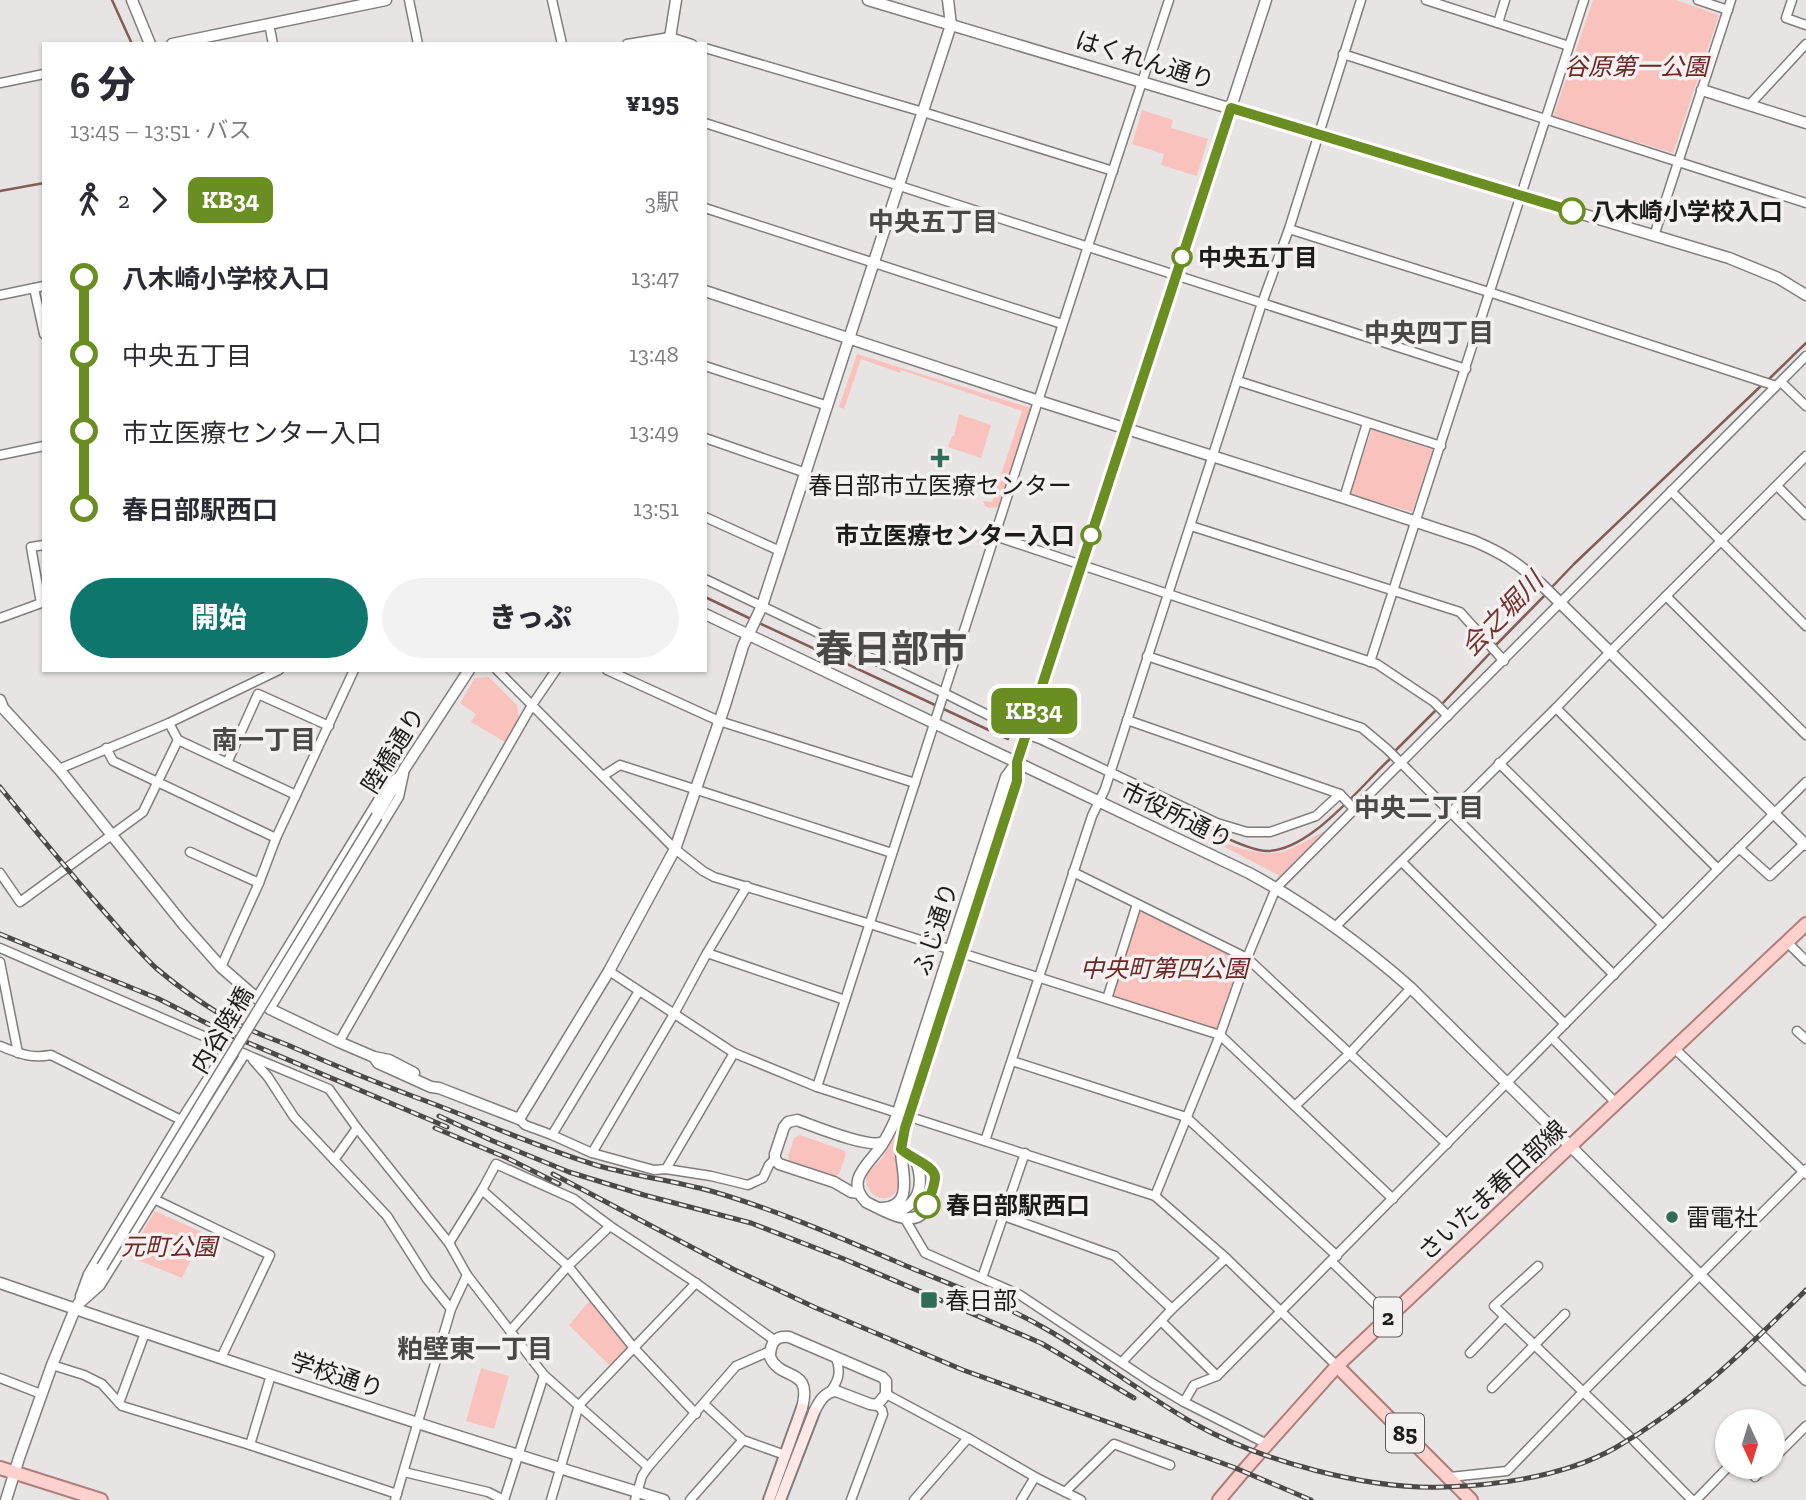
<!DOCTYPE html>
<html lang="ja">
<head>
<meta charset="utf-8">
<style>
  :root { --surface:#fff; --page:#f2f2f3; --text:#2b2b33; --muted:#7c7c81; --accent:#0f766e }
  body { margin:0; font-family:"Zilla Slab","Noto Sans JP",serif; background:var(--page); color:var(--text); height:100vh; display:flex; flex-direction:column; font-size:26px; white-space:nowrap }
  * { box-sizing:border-box; margin:0 }
  p { font-size:23px; color:var(--muted) }
  .icon { flex:none; width:38px; height:38px; fill:none; stroke:currentColor; stroke-width:2; stroke-linecap:round; stroke-linejoin:round }
  .map { position:relative; flex:1; overflow:hidden }
  .panel { position:absolute; left:42px; top:42px; width:665px; height:630px; display:flex; flex-direction:column; background:var(--surface); border-radius:0px; box-shadow:0 2px 5px #0004 }
  .panel>* { flex:none }
  .badge { padding:0 14px; border-radius:10px; font-size:24px; line-height:46px }
  .needle { width:46px; rotate:176deg }
  .fabs { position:absolute; left:1715px; top:1409px; display:grid; gap:14px }
  .fabs a { display:grid; place-items:center; width:70px; height:70px; border-radius:50%; background:var(--surface); box-shadow:0 2px 5px #0004; font-size:35px }
  .map>.badge { position:absolute; translate:-50% -50%; box-shadow:0 0 0 4px #fff }
  .legs { display:flex; align-items:center; gap:10px; height:77px; padding:0 28px; font-size:23px }
  .legs p { margin-inline-start:auto }
  .head { display:flex; align-items:center; justify-content:space-between; height:119px; padding:0 28px }
  h1 { font-size:38px; font-weight:800; line-height:52px }
  .cta { display:flex; gap:14px; margin-top:auto; padding:14px 28px }
  .cta a { flex:1; height:80px; border-radius:42px; background:var(--accent); color:#fff; font-size:28px; font-weight:800; line-height:80px; text-align:center }
  .cta a+a { background:var(--page); color:var(--text) }
  ul { padding:0 28px; list-style:none }
  li { display:flex; align-items:center; gap:24px; height:77px; font-size:26px }
  li i { display:grid; place-items:center; width:10px; height:100%; margin:0 9px; background:currentColor }
  li i::after { content:''; width:18px; height:18px; margin:-9px; border:5px solid; border-radius:50%; background:var(--surface) }
  li p { margin-inline-start:auto }
  li:first-child i { background:linear-gradient(#0000 50%,currentColor 0) }
  li:last-child i { background:linear-gradient(currentColor 50%,#0000 0) }
  .map>svg:first-child { display:block }
</style>
</head>
<body>
<div class="map">
<svg width="1806" height="1500" viewBox="0 0 1806 1500">
  <rect width="100%" height="100%" fill="#e8e4e4"/>
  <g fill="#fac2bd">
    <polygon points="1593,0 1676,0 1719,15 1673,153 1553,117"/>
    <polygon points="1142,110 1173,120 1171,128 1208,139 1197,176 1161,165 1164,154 1132,144"/>
    <polygon points="857,354 1031,408 999,507 989,508 985,506 983,501 992,502 1022,411 901,370 900,373 861,359 844,409 839,407"/>
    <polygon points="959,414 991,425 981,458 948,447 952,436 954,436"/>
    <polygon points="1372,429 1433,450 1412,512 1349,494"/>
    <polygon points="489,677 517,705 519,718 505,742 471,722 476,714 460,703 475,678"/>
    <path d="M 1325,831 L 1280,876 L 1198,833 C 1222,841 1261,860 1285,851 C 1299,846 1312,837 1325,831 Z"/>
    <polygon points="1139,907 1240,960 1217,1031 1111,995"/>
    <path d="M 897,1132 C 896,1141 895,1152 896,1161 C 897,1170 903,1180 898,1189 C 888,1207 864,1197 866,1174 L 883,1157 Z"/>
    <polygon points="800,1135 845,1151 846,1154 839,1174 834,1176 789,1161 788,1156 794,1138"/>
    <polygon points="155,1211 204,1233 182,1278 128,1256"/>
    <polygon points="591,1299 632,1348 612,1368 569,1325"/>
    <polygon points="481,1368 509,1376 494,1429 466,1421"/>
  </g>
  <g fill="none" stroke-linecap="round" stroke-linejoin="round">
    <g stroke="#835c59" stroke-width="2.5">
      <polyline points="112,0 132,44"/>
      <polyline points="0,191 44,183"/>
      <polyline points="1768,380 1806,343"/>
      <polyline points="1551,588 1574,564 1763,384"/>
      <polyline points="705,597 751,619"/>
      <polyline points="757,622 1008,739"/>
      <polyline points="1495,646 1547,593"/>
      <polyline points="1441,705 1492,651"/>
      <polyline points="1394,752 1436,710"/>
      <path d="M 1205,828 C 1222,836 1240,846 1259,850 C 1304,860 1361,785 1391,758"/>
    </g>
    <g stroke="#817d7d" stroke-width="11">
      <g id="minor">
        <polyline points="409,0 418,44"/>
        <polyline points="552,0 562,44"/>
        <polyline points="1426,0 1569,46"/>
        <polyline points="1698,0 1728,10"/>
        <polyline points="1792,0 1786,18 1806,25"/>
        <polyline points="1498,23 1505,0"/>
        <polyline points="269,24 273,44"/>
        <polyline points="627,44 670,37 692,44"/>
        <polyline points="705,48 923,112 1113,171"/>
        <polyline points="1343,54 1806,203"/>
        <polyline points="0,83 44,74"/>
        <polyline points="1750,105 1753,101 1806,44"/>
        <polyline points="705,123 1466,369"/>
        <polyline points="705,208 1062,324"/>
        <polyline points="1289,229 1495,294 1776,386"/>
        <polyline points="1654,236 1731,0"/>
        <polyline points="34,288 44,334"/>
        <polyline points="0,295 44,286"/>
        <polyline points="705,366 828,406"/>
        <polyline points="1238,381 1441,446"/>
        <polyline points="1781,382 1806,406"/>
        <polyline points="705,438 806,473"/>
        <polyline points="0,455 44,446"/>
        <polyline points="1777,486 1806,515"/>
        <polyline points="1671,491 1806,626"/>
        <polyline points="1344,498 1367,423"/>
        <polyline points="705,517 780,551"/>
        <polyline points="1191,526 1460,612 1504,661"/>
        <polyline points="995,536 1377,664 1434,702 1448,716"/>
        <polyline points="705,579 944,693 1026,734 1040,739 1217,823 1247,832 1270,832 1316,816 1340,794"/>
        <polyline points="1666,596 1806,735"/>
        <polyline points="41,603 31,547 44,545"/>
        <polyline points="0,618 44,602"/>
        <polyline points="1147,656 1362,728 1387,749 1614,975"/>
        <polyline points="1370,662 1584,0"/>
        <polyline points="497,670 675,849 703,871 714,877 870,924 1220,1035 1393,1199"/>
        <polyline points="607,670 719,721 915,783"/>
        <polyline points="1556,708 1718,869"/>
        <polyline points="1127,720 1340,794 1355,810"/>
        <polyline points="169,723 178,740 296,795"/>
        <polyline points="106,748 113,761 276,838"/>
        <polyline points="227,763 258,694 329,726"/>
        <polyline points="1499,763 1663,925"/>
        <polyline points="59,769 169,723 279,670"/>
        <polyline points="603,776 620,765 892,853"/>
        <polyline points="1739,848 1770,876 1805,843"/>
        <polyline points="190,852 259,883"/>
        <polyline points="1402,862 1565,1024"/>
        <polyline points="1073,872 1247,958 1447,1144"/>
        <polyline points="0,873 20,902 143,812 178,740"/>
        <polyline points="1335,927 1556,708 1610,652 1806,456"/>
        <polyline points="1787,942 1806,961"/>
        <polyline points="0,948 245,1054 329,1089 357,1128 449,1243 467,1275 544,1375 648,1467"/>
        <polyline points="707,953 845,1000"/>
        <polyline points="0,962 18,1053"/>
        <polyline points="221,967 259,883 276,838 354,670"/>
        <polyline points="609,971 734,1053 817,1087 1155,1196 1226,1258 1337,1366"/>
        <polyline points="257,997 383,792 396,778"/>
        <polyline points="1107,999 1137,904"/>
        <polyline points="270,1009 399,797 404,774"/>
        <polyline points="1797,1031 1806,1039"/>
        <polyline points="1552,1038 1616,1103"/>
        <polyline points="339,1042 532,705 556,670"/>
        <path d="M 0,1046 C 19,1053 30,1059 51,1055 L 181,1120"/>
        <polyline points="1674,1048 1806,1174"/>
        <polyline points="253,1060 268,1077 294,1117 387,1216 427,1279 451,1309"/>
        <polyline points="1012,1061 1186,1117 1337,1256"/>
        <polyline points="817,1087 1088,246 1169,0"/>
        <polyline points="1295,1106 1350,1053 1411,988"/>
        <polyline points="519,1119 525,1125 552,1135 592,1153 654,1170 666,1169 711,1176 748,1185 763,1178 769,1165 775,1159"/>
        <polyline points="552,1135 639,991"/>
        <polyline points="985,1141 1092,816 1105,789 1262,303 1289,229 1361,0"/>
        <polyline points="592,1153 674,1014 707,953 747,886"/>
        <polyline points="334,1160 357,1128"/>
        <polyline points="666,1169 734,1053"/>
        <polyline points="482,1190 568,1266 634,1348 696,1414"/>
        <polyline points="1155,1196 1220,1035 1247,958 1276,888 1806,356"/>
        <polyline points="154,1199 270,1255 221,1358"/>
        <polyline points="1004,1216 1115,1256 1172,1309"/>
        <polyline points="905,1219 925,1253 1020,1295 1152,1383 1184,1402 1267,1444"/>
        <polyline points="449,1243 482,1190 496,1164 574,1199 610,1226 696,1283 774,1340"/>
        <polyline points="1331,1261 1388,1316"/>
        <polyline points="1538,1266 1494,1306 1630,1437 1692,1500"/>
        <polyline points="982,1278 1025,1153"/>
        <polyline points="80,1296 88,1274 181,1120 228,1047"/>
        <polyline points="82,1302 100,1286 245,1054"/>
        <polyline points="1161,1321 1217,1376"/>
        <polyline points="510,1331 568,1266 610,1226"/>
        <polyline points="1470,1353 1505,1317"/>
        <polyline points="1122,1362 1172,1309 1226,1258"/>
        <polyline points="52,1365 84,1375 102,1384 122,1406 250,1445 397,1494"/>
        <polyline points="0,1378 41,1394"/>
        <polyline points="1492,1388 1565,1314"/>
        <path d="M 830,1392 C 839,1380 841,1372 836,1358"/>
        <polyline points="886,1394 968,1438 1035,1477 1081,1500"/>
        <polyline points="1184,1402 1194,1385 1217,1376 1718,869 1806,782"/>
        <polyline points="119,1403 145,1333"/>
        <polyline points="704,1404 743,1440 785,1455"/>
        <polyline points="250,1445 271,1375"/>
        <polyline points="1773,1459 1806,1426"/>
        <polyline points="1745,1466 1755,1477 1766,1466"/>
        <polyline points="404,1472 488,1492 504,1500"/>
        <polyline points="1450,1477 1507,1471 1583,1392 1806,1169"/>
        <polyline points="1065,1492 1114,1444 1170,1465"/>
        <polyline points="395,1500 451,1309 467,1275"/>
        <polyline points="504,1500 544,1375"/>
        <polyline points="551,1500 579,1405 696,1283"/>
        <polyline points="635,1500 642,1476 648,1467 736,1366 770,1351"/>
        <polyline points="690,1500 743,1440"/>
        <polyline points="851,1500 883,1414 882,1410 877,1405"/>
        <polyline points="914,1500 968,1438"/>
        <polyline points="1021,1500 1035,1477"/>
        <polyline points="1696,1500 1729,1466"/>
      </g>
    </g>
    <g stroke="#817d7d" stroke-width="13">
      <g id="tertiary">
        <polyline points="132,0 150,44"/>
        <polyline points="868,0 1729,258 1778,278 1806,295"/>
        <polyline points="172,44 386,0"/>
        <polyline points="669,44 676,0"/>
        <polyline points="1702,90 1806,123"/>
        <path d="M 705,291 L 1039,401 L 1344,498 L 1474,541 C 1502,553 1518,563 1540,583 L 1806,845"/>
        <path d="M 705,614 L 1249,873 C 1308,905 1361,944 1411,988 L 1806,1380"/>
        <polyline points="0,700 3,708 59,769 183,924 221,967 245,988 270,1009 339,1042 374,1057 389,1060 414,1073"/>
        <polyline points="377,816 405,768 469,670"/>
        <polyline points="374,1057 378,1063 431,1087 439,1088 519,1119 609,971 675,849 725,705 743,646 762,606 951,25 948,0"/>
        <path d="M 901,1148 C 911,1160 932,1163 935,1178 C 933,1187 931,1197 927,1206 C 916,1232 883,1210 866,1202 C 844,1180 870,1163 882,1145 C 888,1135 893,1126 897,1115 L 1006,777 L 1017,762 L 1021,749 L 1266,0"/>
        <path d="M 859,1193 L 851,1192 L 834,1182 L 779,1164 L 775,1159 L 775,1154 L 784,1127 L 788,1122 L 797,1120 C 814,1126 869,1149 883,1142"/>
        <path d="M 881,1208 C 916,1208 901,1170 901,1150 C 902,1142 903,1135 905,1128 L 1018,781 L 1017,762"/>
        <path d="M 891,1213 C 919,1207 925,1186 916,1160"/>
        <path d="M 0,1283 C 220,1359 441,1433 664,1500"/>
        <path d="M 802,1408 C 813,1366 781,1382 770,1357 C 770,1344 775,1335 789,1337 L 882,1377 L 886,1381 L 886,1394 L 877,1405 L 870,1404 L 836,1391 C 824,1392 819,1402 814,1412"/>
        <polyline points="6,1500 19,1458 52,1365 75,1309 102,1267"/>
      </g>
    </g>
    <g stroke="#817d7d" stroke-width="14">
      <g id="secondary">
        <polyline points="769,1500 802,1408"/>
        <polyline points="780,1500 814,1412"/>
      </g>
    </g>
    <g stroke="#af7e7a" stroke-width="16">
      <g id="primary">
        <polyline points="1337,1366 1471,1500"/>
        <polyline points="0,1468 101,1500"/>
        <polyline points="1219,1500 1246,1468 1337,1366 1806,924"/>
      </g>
    </g>
    <use href="#minor" stroke="#fff" stroke-width="8"/>
    <use href="#tertiary" stroke="#fff" stroke-width="10"/>
    <use href="#secondary" stroke="#ffe8e6" stroke-width="10"/>
    <use href="#primary" stroke="#fed1ce" stroke-width="12"/>
    <g stroke="#4a4848" stroke-width="5">
      <g id="rail">
        <path d="M 0,787 C 33,828 66,868 100,907 C 118,927 136,949 156,968 C 177,986 200,1002 223,1016 C 244,1029 268,1037 290,1046 C 331,1064 372,1081 415,1097 C 476,1119 536,1147 599,1166 C 636,1176 674,1181 711,1191 C 777,1210 841,1238 904,1265 C 952,1285 1001,1303 1046,1329 C 1097,1358 1144,1395 1195,1424 C 1261,1461 1368,1490 1444,1487 C 1501,1485 1565,1476 1615,1448 C 1690,1405 1745,1350 1806,1290"/>
        <polyline points="0,934 159,999 232,1036 447,1127"/>
        <polyline points="439,1116 493,1141 569,1172 644,1195 751,1223 844,1259 1041,1343 1134,1398"/>
        <polyline points="435,1128 507,1158 559,1184"/>
        <polyline points="553,1174 733,1269 814,1307 963,1370 1233,1467 1311,1500"/>
      </g>
    </g>
    <use href="#rail" stroke="#f5f1f1" stroke-width="2.5" stroke-dasharray="8" stroke-linecap="butt"/>
    <g stroke="#817d7d" stroke-width="13" stroke-linecap="butt">
      <polyline id="tertiary-bridge" points="102,1267 377,816"/>
    </g>
    <use href="#tertiary-bridge" stroke="#fff" stroke-width="10"/>
  </g>
  <g fill="none" stroke-linecap="round" stroke-linejoin="round">
    <g stroke="#fff" stroke-width="16">
      <path id="line-1" d="M 927,1205 C 930,1196 935,1186 935,1177 C 935,1166 910,1158 901,1149 L 905,1128 L 1017,781 L 1017,762 L 1231,108 L 1572,211"/>
    </g>
    <use href="#line-1" stroke="#6b8e23" stroke-width="10"/>
  </g>
  <g fill="#fff" stroke="#6b8e23" stroke-width="3.5">
    <circle cx="1572" cy="211" r="12"/>
    <circle cx="1182" cy="257" r="9"/>
    <circle cx="1091" cy="535" r="9"/>
    <circle cx="927" cy="1205" r="12"/>
  </g>
  <g fill="#2f6d59" stroke="#f5f1f1" stroke-width="2.5">
    <path d="M936.5 447.5h7v7h7v7h-7v7h-7v-7h-7v-7h7z"/>
    <circle cx="1672" cy="1217" r="7"/>
    <rect x="920" y="1291" width="18" height="18" rx="3.5"/>
  </g>
  <g text-anchor="middle" dominant-baseline="central" stroke-width="7" stroke-linejoin="round" paint-order="stroke">
    <g fill="#f5f1f1" stroke="#5d5b5b" stroke-width="2">
      <rect x="1374" y="1297.5" width="28" height="39" rx="5"/>
      <rect x="1386" y="1413.5" width="38" height="39" rx="5"/>
    </g>
    <g font-size="23" font-weight="bold" fill="#1c1b1b">
      <text x="1388" y="1317">2</text>
      <text x="1405" y="1433">85</text>
    </g>
    <g font-size="24" fill="#1c1b1b" stroke="#f5f1f1">
      <text transform="translate(1145 60) rotate(17)">はくれん通り</text>
      <text transform="translate(393 750) rotate(-58)">陸橋通り</text>
      <text transform="translate(1177 815) rotate(26)">市役所通り</text>
      <text transform="translate(935 929) rotate(-72)">ふじ通り</text>
      <text transform="translate(222 1030) rotate(-59)">内谷陸橋</text>
      <text transform="translate(1492 1190) rotate(-43)">さいたま春日部線</text>
      <text transform="translate(337 1375) rotate(18)">学校通り</text>
    </g>
    <g font-size="24" font-style="italic" fill="#6c2625" stroke="#f5f1f1">
      <text x="1636" y="66">谷原第一公園</text>
      <text x="1164" y="968">中央町第四公園</text>
      <text x="169" y="1246">元町公園</text>
    </g>
    <g font-size="24" font-weight="bold" fill="#1c1b1b" stroke="#f5f1f1" text-anchor="start">
      <text x="1591" y="211">八木崎小学校入口</text>
      <text x="1198" y="257">中央五丁目</text>
      <text x="1075" y="535" text-anchor="end">市立医療センター入口</text>
      <text x="946" y="1205">春日部駅西口</text>
    </g>
    <g font-size="24" fill="#1c1b1b" stroke="#f5f1f1" text-anchor="start">
      <text x="940" y="485" text-anchor="middle">春日部市立医療センター</text>
      <text x="1686" y="1217">雷電社</text>
      <text x="945" y="1300">春日部</text>
    </g>
    <g font-size="26" font-weight="bold" fill="#4b4848" stroke="#f5f1f1">
      <text x="933" y="222">中央五丁目</text>
      <text x="1429" y="333">中央四丁目</text>
      <text x="264" y="740">南一丁目</text>
      <text x="1419" y="808">中央二丁目</text>
      <text x="475" y="1349">粕壁東一丁目</text>
    </g>
    <g font-size="26" font-style="italic" fill="#77302e" stroke="#f5f1f1">
      <text transform="translate(1502 614) rotate(-46)">会之堀川</text>
    </g>
    <g font-size="38" font-weight="bold" fill="#4b4848" stroke="#f5f1f1">
      <text x="891" y="649">春日部市</text>
    </g>
  </g>
</svg>
<div class="fabs">
<a><svg class="needle" viewBox="-14 -14 28 28"><path d="M0-13l5 13h-10z" fill="#e53935"/><path d="M0 13l5-13h-10z" fill="#7c7c81"/></svg></a>
</div>
<b class="badge" style="left:1034px;top:711px;background:#6b8e23;color:#fff">KB34</b>
<section class="panel">
<div class="head"><div><h1>6 分</h1><p>13:45 – 13:51 · バス</p></div><b>¥195</b></div>
<div class="legs"><svg class="icon" aria-label="walk" viewBox="0 0 24 24"><circle cx="13" cy="4" r="2"/><path d="M13 8l-2 6 4 7M11 14l-3 7M7 12l3-4h3l4 4"/></svg>2<svg class="icon" aria-label="forward" viewBox="0 0 24 24"><path d="M9 5l7 7-7 7"/></svg><b class="badge" style="background:#6b8e23;color:#fff">KB34</b><p>3駅</p></div>
<ul>
<li><i style="color:#6b8e23"></i><b>八木崎小学校入口</b><p>13:47</p></li>
<li><i style="color:#6b8e23"></i><span>中央五丁目</span><p>13:48</p></li>
<li><i style="color:#6b8e23"></i><span>市立医療センター入口</span><p>13:49</p></li>
<li><i style="color:#6b8e23"></i><b>春日部駅西口</b><p>13:51</p></li>
</ul>
<div class="cta"><a>開始</a><a>きっぷ</a></div>
</section>
</div>
</body>
</html>
